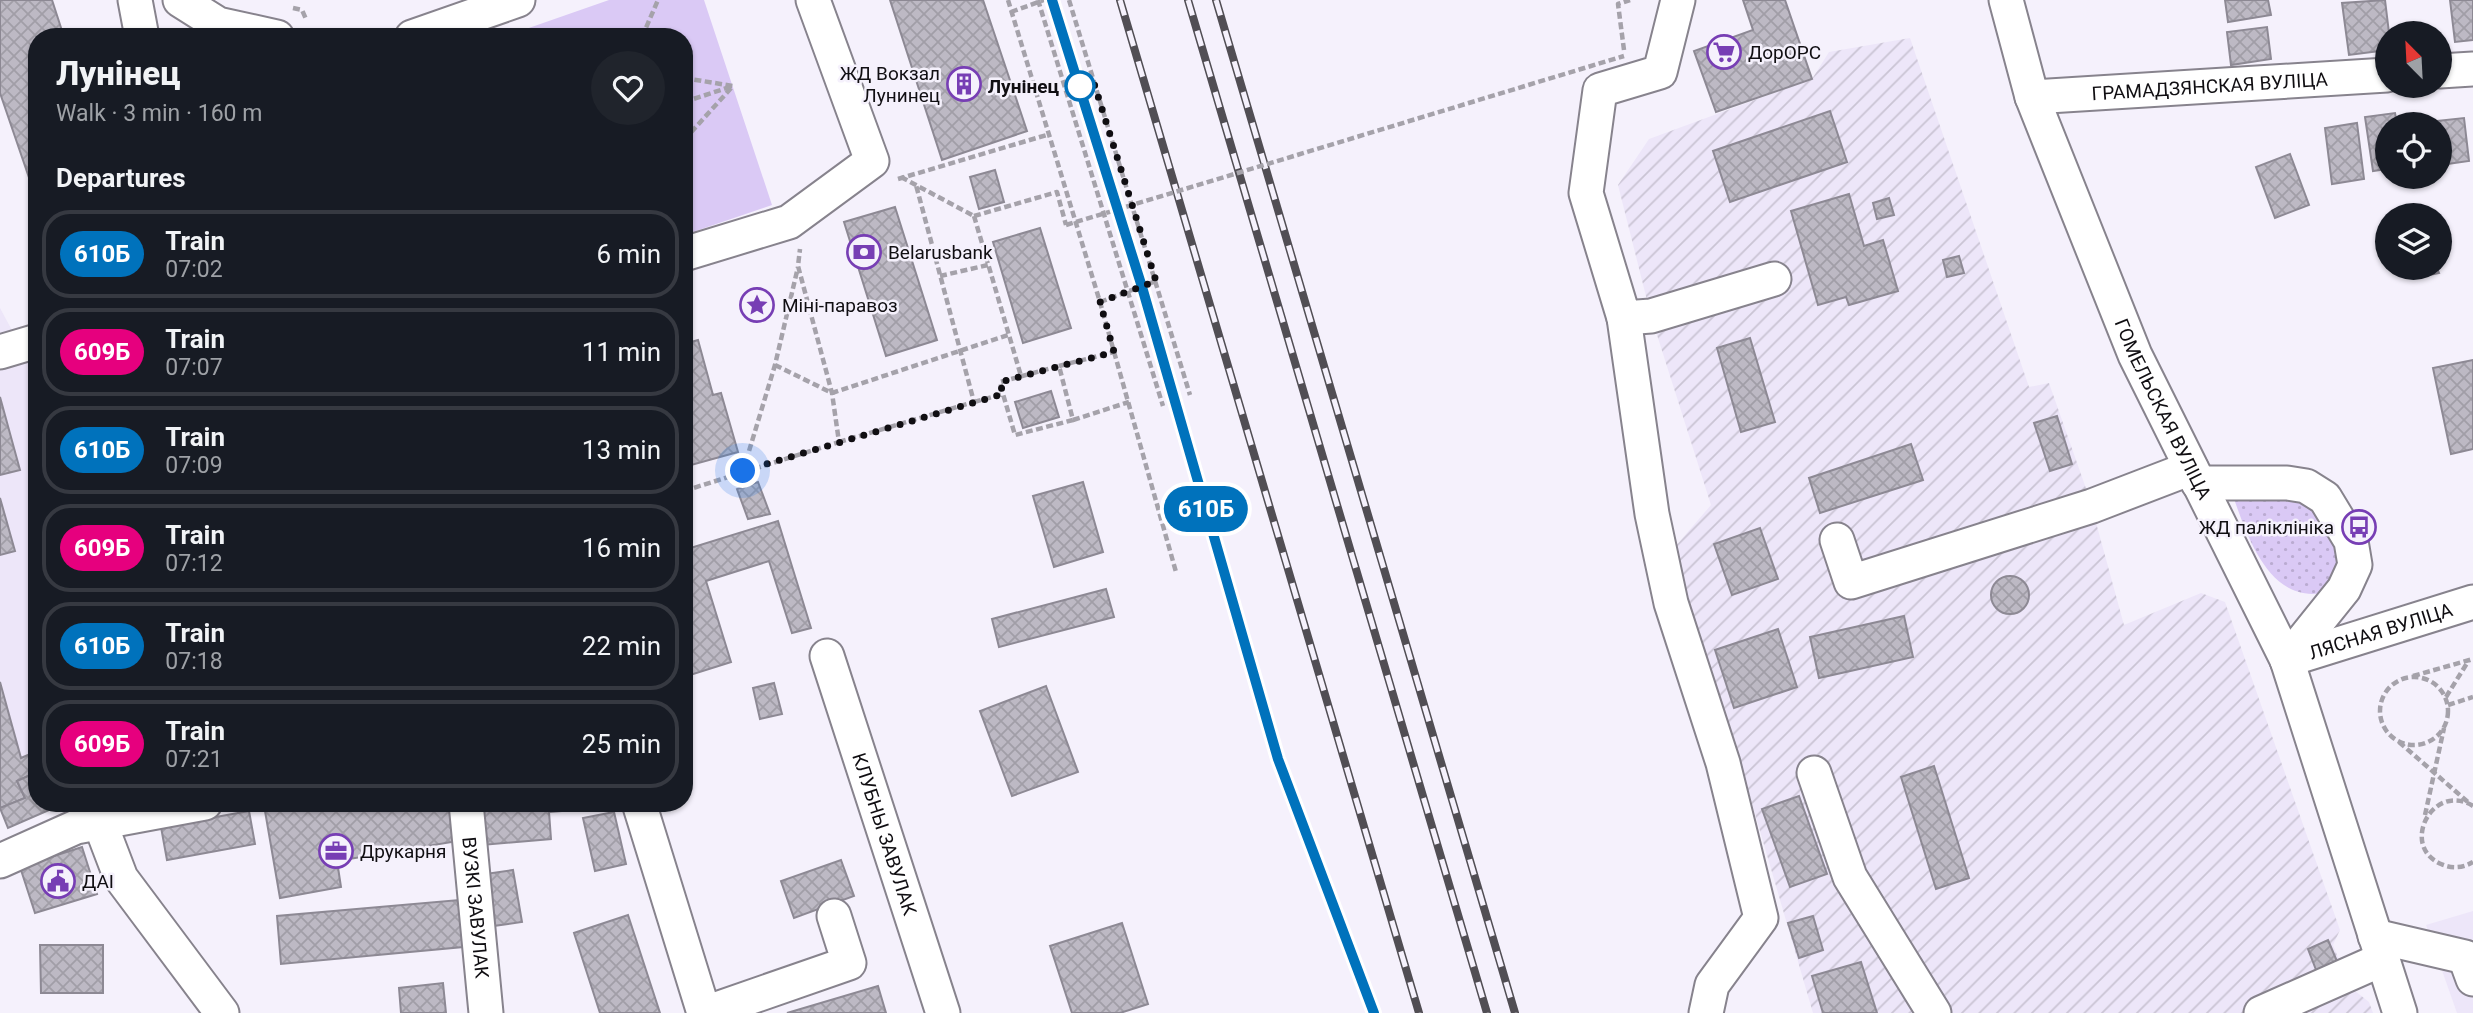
<!DOCTYPE html>
<html lang="en">
<head>
<meta charset="utf-8">
<style>
  :root { --surface:#171b24; --page:#20242c; --text:#f1f3f6; --muted:#9ea1a6; --line:#363941 }
  body { margin:0; font-family:Roboto,sans-serif; background:var(--page); color:var(--text); height:100vh; display:flex; flex-direction:column; font-size:26px; white-space:nowrap }
  * { box-sizing:border-box; margin:0 }
  p { font-size:23px; color:var(--muted) }
  .icon { flex:none; width:38px; height:38px; fill:none; stroke:currentColor; stroke-width:2; stroke-linecap:round; stroke-linejoin:round }
  .map { position:relative; flex:1; overflow:hidden }
  .panel { position:absolute; left:28px; top:28px; width:665px; height:784px; display:flex; flex-direction:column; background:var(--surface); border-radius:28px; box-shadow:0 2px 5px #0004 }
  .panel>* { flex:none }
  .badge { padding:0 14px; border-radius:23px; font-size:24px; line-height:46px }
  .needle { width:46px; rotate:336deg }
  .tools { position:absolute; left:2375px; top:21px; display:grid; gap:14px }
  .tools a { display:grid; place-items:center; width:77px; height:77px; border-radius:50%; background:var(--surface); box-shadow:0 2px 5px #0004; font-size:35px }
  .you { position:absolute; width:35px; height:35px; margin:-18px; border:5px solid #fff; border-radius:50%; background:#1a73e8; box-shadow:0 0 0 10px #1a73e833 }
  .map>.badge { position:absolute; translate:-50% -50%; box-shadow:0 0 0 4px #fff }
  h2 { padding:0 28px; font-size:26px; line-height:63px }
  .round { display:grid; place-items:center; flex:none; width:74px; height:74px; border-radius:37px; background:var(--page) }
  .head { display:flex; align-items:center; justify-content:space-between; height:119px; padding:0 28px }
  h1 { font-size:33px; font-weight:800; line-height:52px }
  ul { padding:0; list-style:none }
  li { display:flex; align-items:center; gap:21px; height:88px; margin:0 14px 10px; padding:0 14px; border:4px solid var(--line); border-radius:28px }
  li div { flex:1 }
  li b { display:block; font-size:26px }
  li em { font-style:normal }
  li .badge { min-width:77px; font-weight:700; text-align:center }
  .map>svg:first-child { display:block }
</style>
</head>
<body>
<div class="map">
<svg width="2473" height="1013" viewBox="0 0 2473 1013">
  <defs>
    <pattern id="industrial-furrows" width="10" height="10" patternUnits="userSpaceOnUse" patternTransform="scale(1.75)"><rect width="10" height="10" fill="#ede6f9"/><path d="M-1 1l2-2M0 10L10 0M9 11l2-2" fill="none" stroke="#cac4d4"/></pattern>
    <pattern id="grass-dots" width="8" height="8" patternUnits="userSpaceOnUse" patternTransform="scale(1.75)"><rect width="8" height="8" fill="#dac9f5"/><path d="M2 2h.1M6 6h.1" fill="none" stroke="#baabd1" stroke-width="1.8" stroke-linecap="round"/></pattern>
    <pattern id="building-cross-hatch" width="8" height="8" patternUnits="userSpaceOnUse" patternTransform="scale(1.75)"><rect width="8" height="8" fill="#bdb9c4"/><path d="M0 0l8 8M0 8l8-8" fill="none" stroke="#a19ea7"/></pattern>
  </defs>
  <rect width="100%" height="100%" fill="#f5f1fc"/>
  <g fill="#ede6f9">
    <polygon points="0,308 29,362 37,359 37,803 65,803 8,828 0,809"/>
    <polygon points="2473,911 2473,1013 2457,1013 2426,925"/>
  </g>
  <polygon fill="url(#industrial-furrows)" points="1910,38 2029,387 2049,383 2089,497 2124,625 2201,593 2225,602 2340,930 2333,945 2350,987 2369,1002 2373,1013 1813,1013 1732,735 1668,555 1711,505 1651,316 1618,185 1649,139 1812,79 1829,52"/>
  <path fill="url(#grass-dots)" d="M 2233,496 C 2303,498 2311,491 2341,559 L 2330,591 C 2272,609 2248,539 2233,496 Z"/>
  <polygon fill="#dac9f5" points="609,0 704,0 772,205 684,235 684,37 503,37"/>
  <g fill="url(#building-cross-hatch)" stroke="#8d8994" stroke-width="2">
    <polygon points="0,0 52,0 64,37 37,37 37,201 0,93"/>
    <polygon points="890,0 983,0 1027,131 942,160"/>
    <polygon points="1743,0 1785,0 1812,79 1716,112 1694,51 1753,30"/>
    <polygon points="2225,0 2268,0 2271,15 2228,22"/>
    <polygon points="2385,0 2389,33 2387,50 2349,55 2342,3"/>
    <polygon points="2450,0 2473,0 2473,40 2455,42"/>
    <polygon points="2267,27 2271,59 2231,65 2227,32"/>
    <polygon points="1830,111 1847,162 1730,202 1713,151"/>
    <polygon points="2395,113 2397,124 2387,124 2387,169 2373,171 2365,117"/>
    <polygon points="2464,118 2469,161 2440,165 2440,124 2409,124"/>
    <polygon points="2357,123 2364,179 2332,184 2325,128"/>
    <polygon points="2290,154 2309,205 2275,218 2256,167"/>
    <polygon points="995,170 1004,202 979,209 970,177"/>
    <polygon points="1849,194 1864,246 1883,240 1898,291 1849,305 1846,297 1818,305 1791,211"/>
    <polygon points="1889,198 1894,215 1877,219 1873,203"/>
    <polygon points="895,207 937,340 886,356 844,222"/>
    <polygon points="1040,228 1071,328 1023,343 993,242"/>
    <polygon points="1959,256 1964,273 1947,277 1943,260"/>
    <polygon points="2411,268 2437,268 2439,273 2414,278"/>
    <polygon points="1750,338 1775,422 1741,432 1717,348"/>
    <polygon points="698,340 713,395 721,393 738,452 684,467 684,344"/>
    <polygon points="2473,360 2473,449 2451,454 2433,368"/>
    <polygon points="1051,391 1059,417 1023,428 1015,402"/>
    <polygon points="0,397 20,470 0,475"/>
    <polygon points="2057,416 2072,464 2050,471 2034,423"/>
    <polygon points="1911,444 1923,480 1820,513 1809,478"/>
    <polygon points="758,482 770,514 748,519 737,489"/>
    <polygon points="1083,482 1103,552 1054,567 1033,496"/>
    <polygon points="0,498 15,551 0,555"/>
    <polygon points="778,521 811,628 792,633 769,561 706,581 731,662 684,677 684,550"/>
    <polygon points="1760,528 1778,579 1732,595 1714,544"/>
    <circle cx="2010" cy="595" r="19"/>
    <polygon points="1106,589 1114,617 999,647 992,619"/>
    <polygon points="1904,616 1913,657 1819,678 1810,637"/>
    <polygon points="1778,629 1797,687 1734,708 1715,650"/>
    <polygon points="0,682 21,758 37,751 37,772 17,781 25,798 0,808"/>
    <polygon points="774,683 782,714 760,719 753,688"/>
    <polygon points="1046,686 1078,772 1012,796 980,711"/>
    <polygon points="1934,766 1969,878 1936,889 1901,777"/>
    <polygon points="37,772 37,803 65,803 8,828 0,808 25,798 17,781"/>
    <polygon points="1799,796 1827,874 1790,887 1762,809"/>
    <polygon points="309,803 458,803 464,840 337,861 341,887 280,898 265,811"/>
    <polygon points="478,803 561,803 561,811 549,812 551,839 482,845"/>
    <polygon points="249,811 255,844 167,860 161,827"/>
    <polygon points="614,812 626,864 595,871 583,818"/>
    <polygon points="82,847 97,894 35,913 20,867"/>
    <polygon points="841,860 854,896 794,918 781,881"/>
    <polygon points="513,870 522,922 493,926 485,874"/>
    <polygon points="459,900 463,947 281,964 277,916"/>
    <polygon points="628,915 660,1013 600,1013 574,933"/>
    <polygon points="1813,916 1823,950 1799,958 1788,923"/>
    <polygon points="1122,923 1148,1004 1120,1013 1072,1013 1050,946"/>
    <polygon points="2328,940 2339,966 2318,975 2308,949"/>
    <polygon points="40,945 103,945 103,993 41,993"/>
    <polygon points="1861,962 1877,1013 1823,1013 1812,976"/>
    <polygon points="443,983 446,1013 401,1013 399,988"/>
    <polygon points="878,986 886,1013 787,1013"/>
  </g>
  <g fill="none" stroke-linecap="round" stroke-linejoin="round">
    <g stroke="#87838d" stroke-width="37">
      <g id="minor">
        <polyline points="135,0 142,37"/>
        <polyline points="180,0 218,24 277,37"/>
        <polyline points="1678,0 1660,72 1600,90 1586,193 1624,318 1651,316 1774,279"/>
        <path id="s1" d="M 2006,0 L 2032,97 L 2135,355 L 2287,660 L 2400,1013"/>
        <polyline points="412,37 518,0"/>
        <polyline points="2440,71 2473,69"/>
        <path id="s2" d="M 2032,97 L 2387,75"/>
        <polyline points="684,254 789,222 872,161 813,0"/>
        <polyline points="1624,318 1652,514 1671,603 1723,763 1761,918 1712,985 1706,1013"/>
        <polyline points="0,352 37,341"/>
        <polyline points="2198,483 2287,483 2306,486 2325,498 2351,541 2355,565 2344,589 2287,660"/>
        <polyline points="1837,540 1851,582 2092,506 2191,468"/>
        <path id="s3" d="M 827,656 L 943,1013"/>
        <path id="s4" d="M 2287,660 L 2473,602"/>
        <polyline points="1814,773 1850,877 1934,1013"/>
        <path id="s5" d="M 466,803 L 486,1013"/>
        <polyline points="639,803 704,1013"/>
        <polyline points="100,823 121,878 222,1013"/>
        <polyline points="0,861 76,827 205,803"/>
        <polyline points="2375,936 2465,957 2473,979"/>
        <polyline points="705,1013 849,963 834,916"/>
        <polyline points="2261,1013 2383,959"/>
      </g>
    </g>
    <g stroke="#a5a2aa" stroke-width="4.5" stroke-dasharray="7 3.5" stroke-linecap="butt">
      <polyline points="1008,0 1100,302 1176,572"/>
      <polyline points="1038,0 1163,406"/>
      <polyline points="1069,0 1190,395"/>
      <polyline points="293,8 302,10 306,19"/>
      <polyline points="1011,12 1044,0"/>
      <polyline points="642,37 658,0"/>
      <polyline points="1624,50 1618,4 1630,0"/>
      <polyline points="684,78 733,86 684,140"/>
      <polyline points="684,102 730,87"/>
      <polyline points="901,177 974,216"/>
      <polyline points="898,179 1050,134"/>
      <polyline points="974,216 1021,376"/>
      <polyline points="974,216 1057,192 1066,225"/>
      <polyline points="940,276 988,265"/>
      <polyline points="1100,302 1156,281"/>
      <polyline points="775,365 832,393 1008,335"/>
      <polyline points="1059,366 1114,352"/>
      <polyline points="974,402 1003,394 1015,435 1073,420 1059,366 1000,382 1003,394"/>
      <polyline points="1073,420 1129,402"/>
      <polyline points="839,442 974,402 916,185"/>
      <polyline points="743,471 775,365 798,267"/>
      <polyline points="684,491 839,442 832,393 798,266 800,249"/>
      <polyline points="2413,676 2473,659"/>
      <circle cx="2414" cy="711" r="34"/>
      <polyline points="2446,697 2469,660"/>
      <polyline points="2448,705 2473,697"/>
      <polyline points="2399,742 2469,803"/>
      <path d="M 2473,806 C 2433,781 2399,846 2441,864 C 2452,869 2463,868 2473,862"/>
      <polyline points="2425,815 2444,728"/>
    </g>
    <use href="#minor" stroke="#fff" stroke-width="33"/>
    <g stroke="#514e54" stroke-width="8">
      <g id="rail">
        <polyline points="1052,0 1142,287 1278,759 1374,1013"/>
        <polyline points="1120,0 1419,1013"/>
        <polyline points="1188,0 1487,1013"/>
        <polyline points="1216,0 1515,1013"/>
      </g>
    </g>
    <use href="#rail" stroke="#f5f1fc" stroke-width="5" stroke-dasharray="16" stroke-linecap="butt"/>
    <polyline stroke="#a5a2aa" stroke-width="4.5" stroke-dasharray="7 3.5" stroke-linecap="butt" points="1066,225 1624,56"/>
  </g>
  <g fill="none" stroke-linecap="round" stroke-linejoin="round">
    <g stroke="#fff" stroke-width="16">
      <polyline id="line" points="1052,0 1142,287 1278,759 1374,1013"/>
    </g>
    <use href="#line" stroke="#0072bc" stroke-width="10"/>
    <polyline stroke="#100e12" stroke-width="7" stroke-dasharray="0 12.6" points="743,471 1003,394 1000,382 1114,352 1100,302 1156,281 1092,77 1080,86"/>
  </g>
  <defs>
    <g id="supermarket-ring" transform="scale(1.75)"><circle r="9.5" fill="#f5f1fc" stroke="#773eb4" stroke-width="1.5"/><path d="M-6-5.5h2.5l.6 2H6L4.5 2H-2.5L-4.4-4H-6ZM-1.5 3.2a1.3 1.3 0 1 0 .1 0ZM3 3.2a1.3 1.3 0 1 0 .1 0Z" fill="#773eb4"/></g>
    <g id="building-ring" transform="scale(1.75)"><circle r="9.5" fill="#f5f1fc" stroke="#773eb4" stroke-width="1.5"/><path d="M-4-6H4V6H1V3H-1V6H-4ZM-2.5-4.3h1.7v1.8h-1.7ZM.8-4.3h1.7v1.8H.8ZM-2.5-1h1.7V.8h-1.7ZM.8-1h1.7V.8H.8Z" fill="#773eb4"/></g>
    <g id="bank-ring" transform="scale(1.75)"><circle r="9.5" fill="#f5f1fc" stroke="#773eb4" stroke-width="1.5"/><path d="M-6-4H6V4H-6ZM0-2.3a2.3 2.3 0 1 0 0 4.6a2.3 2.3 0 1 0 0-4.6Z" fill="#773eb4"/></g>
    <g id="sight-ring" transform="scale(1.75)"><circle r="9.5" fill="#f5f1fc" stroke="#773eb4" stroke-width="1.5"/><path d="M0-6L1.8-2.2L6-1.7L2.9 1.2L3.7 5.4L0 3.3L-3.7 5.4L-2.9 1.2L-6-1.7L-1.8-2.2Z" fill="#773eb4"/></g>
    <g id="bus-ring" transform="scale(1.75)"><circle r="9.5" fill="#f5f1fc" stroke="#773eb4" stroke-width="1.5"/><path d="M-5-6H5V4H4V6H2V4H-2V6H-4V4H-5ZM-3.5-4V0h7V-4ZM-3.5 1.2v1.5H-2V1.2ZM2 1.2v1.5H3.5V1.2Z" fill="#773eb4"/></g>
    <g id="office-ring" transform="scale(1.75)"><circle r="9.5" fill="#f5f1fc" stroke="#773eb4" stroke-width="1.5"/><path d="M-6-3h4V-5.5h4V-3h4V5H-6ZM-1-4.5V-3h2v-1.5ZM-6 0V1H6V0Z" fill="#773eb4"/></g>
    <g id="civic-ring" transform="scale(1.75)"><circle r="9.5" fill="#f5f1fc" stroke="#773eb4" stroke-width="1.5"/><path d="M-.6-6.5H3V-4.5H.6V-3L4-1V1h2V6H-6V1h2V-1L-.6-3ZM-1.2 2.5V6h2.4V2.5Z" fill="#773eb4"/></g>
  </defs>
  <g fill-rule="evenodd">
    <use href="#supermarket-ring" x="1724" y="52"/>
    <use href="#building-ring" x="964" y="84"/>
    <use href="#bank-ring" x="864" y="252"/>
    <use href="#sight-ring" x="757" y="305"/>
    <use href="#bus-ring" x="2359" y="527"/>
    <use href="#office-ring" x="336" y="851"/>
    <use href="#civic-ring" x="58" y="881"/>
  </g>
  <circle fill="#fff" stroke="#0072bc" stroke-width="3.5" cx="1080" cy="86" r="14"/>
  <g text-anchor="middle" dominant-baseline="central" stroke-width="5" stroke-linejoin="round" paint-order="stroke">
    <g font-size="19" fill="#100e12" stroke="#f5f1fc" text-anchor="start">
      <text x="1748" y="52">ДорОРС</text>
      <text x="940" y="73" text-anchor="end">ЖД Вокзал<tspan x="940" dy="22">Лунинец</tspan></text>
      <text x="888" y="252">Belarusbank</text>
      <text x="782" y="305">Міні-паравоз</text>
      <text x="2334" y="527" text-anchor="end">ЖД паліклініка</text>
      <text x="360" y="851">Друкарня</text>
      <text x="82" y="881">ДАІ</text>
    </g>
    <g font-size="19" font-weight="bold" fill="#100e12" stroke="#f5f1fc" text-anchor="end">
      <text x="1059" y="86">Лунінец</text>
    </g>
    <g font-size="19" fill="#100e12" stroke="#f5f1fc">
      <text stroke="none"><textPath href="#s2" startOffset="178">ГРАМАДЗЯНСКАЯ ВУЛІЦА</textPath></text>
      <text stroke="none"><textPath href="#s1" startOffset="439">ГОМЕЛЬСКАЯ ВУЛІЦА</textPath></text>
      <text stroke="none"><textPath href="#s4" startOffset="98">ЛЯСНАЯ ВУЛІЦА</textPath></text>
      <text stroke="none"><textPath href="#s3" startOffset="187">КЛУБНЫ ЗАВУЛАК</textPath></text>
      <text stroke="none"><textPath href="#s5" startOffset="105">ВУЗКІ ЗАВУЛАК</textPath></text>
    </g>
  </g>
</svg>
<div class="tools">
<a><svg class="needle" viewBox="-14 -14 28 28"><path d="M0-13l5 13h-10z" fill="#e53935"/><path d="M0 13l5-13h-10z" fill="#9ea1a6"/></svg></a>
<a><svg class="icon" aria-label="locate" viewBox="0 0 24 24"><circle cx="12" cy="12" r="6"/><path d="M12 2v4M12 18v4M2 12h4M18 12h4"/></svg></a>
<a><svg class="icon" aria-label="layers" viewBox="0 0 24 24"><path d="M12 4l9 5-9 5-9-5zM3 14l9 5 9-5"/></svg></a>
</div>
<div class="you" style="left:743px;top:471px"></div>
<b class="badge" style="left:1206px;top:509px;background:#0072bc;color:#fff">610Б</b>
<section class="panel">
<div class="head"><div><h1>Лунінец</h1><p>Walk · 3 min · 160 m</p></div><a class="round"><svg class="icon" aria-label="heart" viewBox="0 0 24 24"><path d="M12 20l-8-8c-3-5 5-10 8-4 3-6 11-1 8 4z"/></svg></a></div>
<h2>Departures</h2>
<ul>
<li><span class="badge" style="background:#0072bc;color:#fff">610Б</span><div><b>Train</b><p>07:02</p></div><em>6 min</em></li>
<li><span class="badge" style="background:#e6007e;color:#fff">609Б</span><div><b>Train</b><p>07:07</p></div><em>11 min</em></li>
<li><span class="badge" style="background:#0072bc;color:#fff">610Б</span><div><b>Train</b><p>07:09</p></div><em>13 min</em></li>
<li><span class="badge" style="background:#e6007e;color:#fff">609Б</span><div><b>Train</b><p>07:12</p></div><em>16 min</em></li>
<li><span class="badge" style="background:#0072bc;color:#fff">610Б</span><div><b>Train</b><p>07:18</p></div><em>22 min</em></li>
<li><span class="badge" style="background:#e6007e;color:#fff">609Б</span><div><b>Train</b><p>07:21</p></div><em>25 min</em></li>
</ul>
</section>
</div>
</body>
</html>
